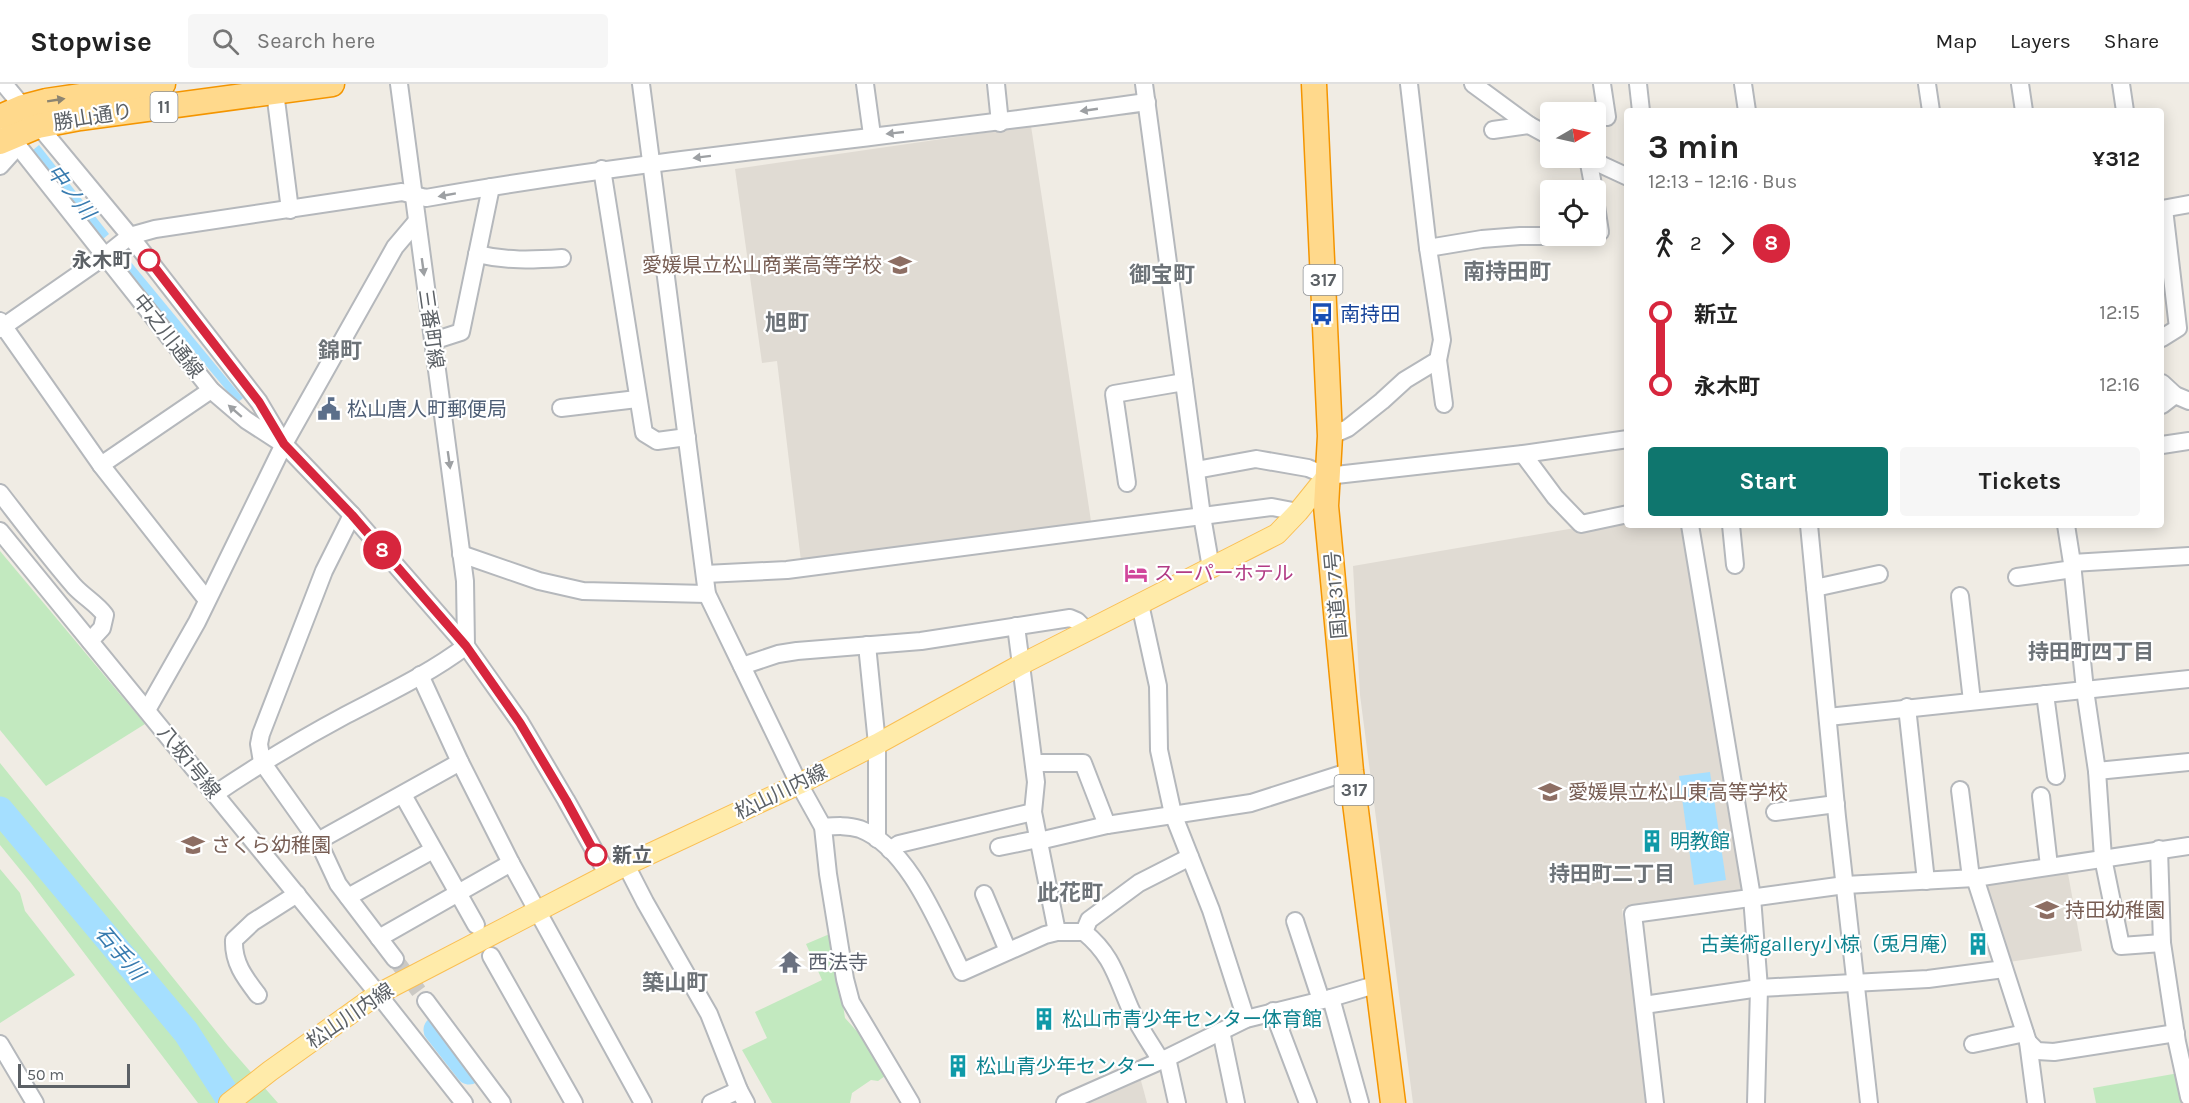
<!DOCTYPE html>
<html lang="en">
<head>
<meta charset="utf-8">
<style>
  :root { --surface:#fff; --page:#f6f6f6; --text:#222; --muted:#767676; --line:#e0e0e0; --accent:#0f766e }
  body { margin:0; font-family:Karla,"Noto Sans JP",sans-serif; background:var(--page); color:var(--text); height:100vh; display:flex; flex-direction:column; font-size:22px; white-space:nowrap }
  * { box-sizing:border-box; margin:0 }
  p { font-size:20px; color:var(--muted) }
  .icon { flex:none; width:33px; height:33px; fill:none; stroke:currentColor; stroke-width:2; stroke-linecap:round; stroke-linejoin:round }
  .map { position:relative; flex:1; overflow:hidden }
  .side { position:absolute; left:1624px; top:24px; width:540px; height:420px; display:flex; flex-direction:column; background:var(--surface); border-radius:6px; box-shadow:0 3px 15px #0003 }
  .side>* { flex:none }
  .badge { padding:0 12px; border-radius:20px; font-size:21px; line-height:39px }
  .needle { width:39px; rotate:81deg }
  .buttons { position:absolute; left:1540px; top:18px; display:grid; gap:12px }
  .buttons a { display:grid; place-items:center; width:66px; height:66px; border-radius:6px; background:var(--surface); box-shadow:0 3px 15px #0003; font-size:30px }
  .scale { position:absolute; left:18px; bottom:15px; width:112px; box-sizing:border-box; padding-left:6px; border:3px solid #5c6166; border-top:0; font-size:16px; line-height:21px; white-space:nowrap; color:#5c6166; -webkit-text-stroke:4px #fff; paint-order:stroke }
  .map>.badge { position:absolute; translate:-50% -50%; box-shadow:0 0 0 3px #fff }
  .legs { display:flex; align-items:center; gap:9px; height:66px; padding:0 24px; font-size:20px }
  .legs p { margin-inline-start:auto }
  .head { display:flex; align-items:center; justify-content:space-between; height:102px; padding:0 24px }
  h1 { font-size:33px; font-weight:700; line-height:45px }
  .cta { display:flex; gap:12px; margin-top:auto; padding:12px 24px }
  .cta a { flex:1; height:69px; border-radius:6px; background:var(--accent); color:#fff; font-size:24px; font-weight:700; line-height:69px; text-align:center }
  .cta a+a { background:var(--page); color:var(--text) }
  ul { padding:0 24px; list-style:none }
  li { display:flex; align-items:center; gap:21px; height:72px; font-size:22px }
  li i { display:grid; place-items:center; width:9px; height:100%; margin:0 8px; background:currentColor }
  li i::after { content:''; width:15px; height:15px; margin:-8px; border:4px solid; border-radius:50%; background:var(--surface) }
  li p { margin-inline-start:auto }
  li:first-child i { background:linear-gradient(#0000 50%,currentColor 0) }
  li:last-child i { background:linear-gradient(currentColor 50%,#0000 0) }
  header { display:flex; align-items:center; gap:36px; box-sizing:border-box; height:84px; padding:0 30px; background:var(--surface); border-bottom:2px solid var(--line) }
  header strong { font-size:28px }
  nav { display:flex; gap:33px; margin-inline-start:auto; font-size:21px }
  .search { width:420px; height:54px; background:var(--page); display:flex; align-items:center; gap:15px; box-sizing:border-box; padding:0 21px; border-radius:6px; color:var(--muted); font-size:22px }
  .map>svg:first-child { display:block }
</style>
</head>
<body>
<header>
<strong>Stopwise</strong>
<div class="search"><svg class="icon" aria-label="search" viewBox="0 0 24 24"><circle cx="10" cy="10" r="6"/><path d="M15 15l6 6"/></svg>Search here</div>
<nav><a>Map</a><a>Layers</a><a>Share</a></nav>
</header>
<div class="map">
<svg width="2189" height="1019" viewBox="0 0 2189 1019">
  <rect width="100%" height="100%" fill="#f0ece4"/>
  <g fill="#e0dbd3">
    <polygon points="1031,42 1091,437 801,477 777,277 762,279 735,85"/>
    <polygon points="1627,435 1628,441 1685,441 1743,805 1622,825 1647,1019 1413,1019 1360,611 1353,482"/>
    <polygon points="2067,784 2082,867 2009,878 1982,798"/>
    <polygon points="1140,993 1147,1019 1079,1019"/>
  </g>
  <g fill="#c2e9bf">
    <polygon points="0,467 145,640 46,702 0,646"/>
    <polygon points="0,679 228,962 278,1019 198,1019 31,799 0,761"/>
    <polygon points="0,785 20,809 25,827 75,891 0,939"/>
    <polygon points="832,849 845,934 862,953 885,992 878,997 871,996 852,1009 850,1019 772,1019 742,966 767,954 755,928 822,896 806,860"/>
    <polygon points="2179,989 2185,1019 2096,1019 2093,1004"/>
  </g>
  <g fill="#a5dfff">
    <polygon points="39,61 109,150 103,155 33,66"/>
    <polygon points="130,177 243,314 237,319 124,183"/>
    <polygon points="1710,688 1726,796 1694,801 1679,692"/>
  </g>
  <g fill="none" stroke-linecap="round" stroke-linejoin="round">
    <g stroke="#a5dfff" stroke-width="27">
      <polyline points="0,726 186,948 232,1019"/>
      <polyline points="437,946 469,987"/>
    </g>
    <polyline stroke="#cbc9c4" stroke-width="16" stroke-dasharray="16 8" stroke-linecap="butt" points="395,875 426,917"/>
    <g stroke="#b5b8bc" stroke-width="20">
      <g id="minor">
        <polyline points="4,0 130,152 259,318 284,360 352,431 466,562 520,638 566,716 608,791"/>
        <polyline points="274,0 290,126"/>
        <polyline points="641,0 707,510 799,700 823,743 828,790 845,895 851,918 911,1019"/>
        <polyline points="865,0 872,51"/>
        <polyline points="996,0 1000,39"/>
        <polyline points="1144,0 1202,432 1211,484"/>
        <polyline points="1473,0 1529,41 1551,53"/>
        <polyline points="1602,0 1607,33"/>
        <polyline points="1638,0 1641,27"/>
        <polyline points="1743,0 1747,27"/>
        <polyline points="1927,0 1931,27"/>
        <polyline points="2020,0 2024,27"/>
        <polyline points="2121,0 2125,27"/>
        <polyline points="1493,46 1529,41"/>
        <polyline points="4,48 18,62 211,306 246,336 280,358"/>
        <polyline points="1587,74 1628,93"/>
        <polyline points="1588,74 1594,106"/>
        <polyline points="0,82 18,62"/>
        <polyline points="602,85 644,349 657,357 687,353"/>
        <polyline points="1596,122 1600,148 1596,149"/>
        <polyline points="2162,125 2189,120"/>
        <polyline points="1428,164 1482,155 1520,152 1575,152"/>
        <path d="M 477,170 C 506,177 532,176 562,174"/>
        <polyline points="0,237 101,381 207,516"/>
        <path d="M 0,245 L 105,172 L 130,152 L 155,145 L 402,108 L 426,114 C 665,72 907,52 1147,18"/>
        <polyline points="2162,254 2178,244 2164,125"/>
        <polyline points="433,257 461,248 491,103"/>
        <polyline points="1438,276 1444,320"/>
        <polyline points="2162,299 2175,311 2189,317"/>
        <polyline points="2162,321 2175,311"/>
        <polyline points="561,324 637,315"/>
        <polyline points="1330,352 1348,344 1382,317 1405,296 1438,276 1442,256 1428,164 1409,0"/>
        <polyline points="2162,361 2189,357"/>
        <polyline points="1523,370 1555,413 1581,440 1628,430"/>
        <polyline points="101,381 211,306"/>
        <polyline points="1196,386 1256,375 1308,384 1327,392 1523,370 1628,355"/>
        <polyline points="1127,399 1114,310 1184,298"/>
        <path d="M 0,409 C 24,440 48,472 74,502 C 84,513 96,519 105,531 L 102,544 L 90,557"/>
        <polyline points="352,431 324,487 261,650 259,660 262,678 318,757 338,800 395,875"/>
        <polyline points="1690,441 1752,813 1759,904 1756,1019"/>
        <polyline points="1731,441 1735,481"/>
        <polyline points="1809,441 1837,733 1869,1019"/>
        <polyline points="2066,441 2072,479 2085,606 2097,687 2189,678"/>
        <polyline points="0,447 378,910 464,1019"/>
        <polyline points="461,470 539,497 583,507 707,510"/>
        <polyline points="2072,479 2189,472"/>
        <polyline points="705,490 787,486 1272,423 1298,428"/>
        <polyline points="2017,493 2073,485"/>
        <polyline points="1815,504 1879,490"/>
        <polyline points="1960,512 1972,617"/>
        <polyline points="1140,520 1158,602 1159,666 1173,730 1211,826 1246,935"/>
        <polyline points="1016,542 1036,698 1033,728 1057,848"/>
        <polyline points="867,561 877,660 877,755"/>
        <polyline points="742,582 778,570 797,567 921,557 1070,534 1077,537 1087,547"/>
        <polyline points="420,591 460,678 511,779 643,1019"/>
        <polyline points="2045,610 2056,692"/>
        <polyline points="1907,623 1926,797"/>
        <polyline points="147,626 197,538 284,360 395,163 417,137"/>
        <polyline points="1828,633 2189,595"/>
        <polyline points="1034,679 1083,679 1107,741"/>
        <polyline points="2097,687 2103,774 2121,862 2162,859"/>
        <polyline points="1960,706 1971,794"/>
        <path d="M 215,710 C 258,681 301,655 346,631 C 386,610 429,590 466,562 L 465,497 L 399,0"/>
        <polyline points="403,711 476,841"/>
        <polyline points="2041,712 2049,782"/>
        <polyline points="1775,728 1836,720"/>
        <path d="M 823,743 C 836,742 848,741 860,745 C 910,764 939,843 962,888 L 1045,851 L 1057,848 L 1084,848 C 1112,871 1116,892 1130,924 C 1138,942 1151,960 1161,977"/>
        <polyline points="318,757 460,678"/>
        <polyline points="1039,757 1107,741 1251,719 1351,687"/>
        <polyline points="999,763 1038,755"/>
        <polyline points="2159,765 2162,859 2177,958 2189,1013"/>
        <polyline points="890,766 899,760 1033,728"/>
        <polyline points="626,781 645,818 709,930 739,1006 746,1019"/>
        <polyline points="1975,794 2028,958 2036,1019"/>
        <polyline points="984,810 1008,867"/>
        <polyline points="348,813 433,766"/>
        <polyline points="1295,837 1321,916"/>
        <polyline points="1084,848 1089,836 1139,799 1190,773"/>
        <polyline points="379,854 511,779"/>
        <polyline points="491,872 574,1019"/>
        <path d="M 258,911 C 245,894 233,879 234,856 L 253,838 L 297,810"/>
        <polyline points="1331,914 1360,1019"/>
        <polyline points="426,917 502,1019"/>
        <polyline points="1644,921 1759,904 1928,895 2004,885"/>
        <polyline points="1273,927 1308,1019"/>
        <polyline points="1221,947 1236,1019"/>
        <polyline points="2028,958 2037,967 2054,968 2176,949"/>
        <polyline points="0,960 35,1019"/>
        <polyline points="1973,960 2025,949"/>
        <polyline points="1167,974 1177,1019"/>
        <polyline points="711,1019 739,1006"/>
        <polyline points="1065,1019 1167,974 1246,935 1331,914 1378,900"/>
        <polyline points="1655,1019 1633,830 1845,801 1975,794 2189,762"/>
      </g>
    </g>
    <g stroke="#fabf53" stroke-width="22">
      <polyline id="major" points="229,1019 270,987 378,910 626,781 799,700 877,660 1022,580 1277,450 1298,428 1327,392"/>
    </g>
    <g stroke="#f49500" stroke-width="27">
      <g id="highway">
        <polyline points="1314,0 1330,352 1326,422 1351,687 1393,1019"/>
        <polyline points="0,33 23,23 46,17 163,0"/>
        <polyline points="0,58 38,42 80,34 332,0"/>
      </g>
    </g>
    <use href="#minor" stroke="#fff" stroke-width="16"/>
    <use href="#major" stroke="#ffebaa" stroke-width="20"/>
    <use href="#highway" stroke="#ffd98c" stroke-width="24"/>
  </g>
  <defs><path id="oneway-solid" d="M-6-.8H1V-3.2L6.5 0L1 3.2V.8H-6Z" transform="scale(1.5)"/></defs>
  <use fill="#8d8571" href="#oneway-solid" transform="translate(56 16) rotate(-9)"/>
  <g fill="#9da0a3">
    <use href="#oneway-solid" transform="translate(1089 26) rotate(172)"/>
    <use href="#oneway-solid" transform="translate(895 49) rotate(174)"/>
    <use href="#oneway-solid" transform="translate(702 73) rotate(173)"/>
    <use href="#oneway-solid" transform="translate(447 111) rotate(170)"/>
    <use href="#oneway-solid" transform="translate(423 183) rotate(82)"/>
    <use href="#oneway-solid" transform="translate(235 327) rotate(-139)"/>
    <use href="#oneway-solid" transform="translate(449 376) rotate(82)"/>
  </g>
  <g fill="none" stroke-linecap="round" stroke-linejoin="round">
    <g stroke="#fff" stroke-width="14">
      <polyline id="line-1" points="149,176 259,318 284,360 352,431 466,562 520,639 566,716 596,771"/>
    </g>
    <use href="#line-1" stroke="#d7263d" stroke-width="9"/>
  </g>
  <defs>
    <g id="school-bare" transform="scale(1.8)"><path d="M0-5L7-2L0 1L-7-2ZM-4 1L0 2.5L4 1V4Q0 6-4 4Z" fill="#8d6e63" stroke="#fff" stroke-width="2.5" paint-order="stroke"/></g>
    <g id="bus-bare" transform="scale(1.8)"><path d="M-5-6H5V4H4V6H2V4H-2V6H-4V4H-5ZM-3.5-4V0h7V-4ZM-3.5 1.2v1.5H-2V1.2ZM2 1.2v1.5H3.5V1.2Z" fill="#1a4fb4" stroke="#fff" stroke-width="2.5" paint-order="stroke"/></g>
    <g id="civic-bare" transform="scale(1.8)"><path d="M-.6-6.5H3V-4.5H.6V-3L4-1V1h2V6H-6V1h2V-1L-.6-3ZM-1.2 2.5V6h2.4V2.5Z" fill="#5c6f8a" stroke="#fff" stroke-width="2.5" paint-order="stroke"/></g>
    <g id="hotel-bare" transform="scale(1.8)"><path d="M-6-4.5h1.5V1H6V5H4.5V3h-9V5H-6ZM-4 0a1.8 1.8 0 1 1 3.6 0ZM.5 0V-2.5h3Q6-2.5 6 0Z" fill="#d1479c" stroke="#fff" stroke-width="2.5" paint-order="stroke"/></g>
    <g id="building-bare" transform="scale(1.8)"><path d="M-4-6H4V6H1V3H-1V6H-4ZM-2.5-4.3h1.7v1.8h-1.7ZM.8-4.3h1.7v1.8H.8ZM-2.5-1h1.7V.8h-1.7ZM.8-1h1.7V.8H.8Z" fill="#0f9aa8" stroke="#fff" stroke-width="2.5" paint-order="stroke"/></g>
    <g id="temple-bare" transform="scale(1.8)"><path d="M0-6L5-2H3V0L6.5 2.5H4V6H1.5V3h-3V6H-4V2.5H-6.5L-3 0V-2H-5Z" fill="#6b7280" stroke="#fff" stroke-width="2.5" paint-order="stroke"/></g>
  </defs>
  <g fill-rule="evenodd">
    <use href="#school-bare" x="900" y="181"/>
    <use href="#bus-bare" x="1322" y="230"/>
    <use href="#civic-bare" x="329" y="325"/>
    <use href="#hotel-bare" x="1136" y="489"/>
    <use href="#school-bare" x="1550" y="708"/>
    <use href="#building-bare" x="1652" y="757"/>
    <use href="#school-bare" x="193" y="761"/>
    <use href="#school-bare" x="2047" y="826"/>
    <use href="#building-bare" x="1978" y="860"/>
    <use href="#temple-bare" x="790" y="878"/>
    <use href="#building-bare" x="1044" y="935"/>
    <use href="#building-bare" x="958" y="982"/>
  </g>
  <g fill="#fff" stroke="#d7263d" stroke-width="3">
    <circle cx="149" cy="176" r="10"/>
    <circle cx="596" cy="771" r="10"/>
  </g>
  <g text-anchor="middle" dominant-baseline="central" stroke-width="4.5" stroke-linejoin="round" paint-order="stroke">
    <g fill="#fff" stroke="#8d9094" stroke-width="1.5">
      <rect x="150.5" y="8" width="27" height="30" rx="4.5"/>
      <rect x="1303.5" y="181" width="39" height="30" rx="4.5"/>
      <rect x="1334.5" y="691" width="39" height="30" rx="4.5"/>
    </g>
    <g font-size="18" font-weight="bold" fill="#5c6166">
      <text x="164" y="23">11</text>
      <text x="1323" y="196">317</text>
      <text x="1354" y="706">317</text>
    </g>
    <g font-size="20" fill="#5c6166" stroke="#fff">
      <text transform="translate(93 33) rotate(-9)">勝山通り</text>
      <text transform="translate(431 245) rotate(82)">三番町線</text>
      <text transform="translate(168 252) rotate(52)">中之川通線</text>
      <text transform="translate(1336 511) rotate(-95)">国道317号</text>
      <text transform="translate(189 678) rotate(51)">八坂1号線</text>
      <text transform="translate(781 708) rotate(-26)">松山川内線</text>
      <text transform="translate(350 932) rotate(-34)">松山川内線</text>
    </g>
    <g font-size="20" font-weight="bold" fill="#5c6166" stroke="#fff" text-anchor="end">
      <text x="132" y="176">永木町</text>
      <text x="612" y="771" text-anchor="start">新立</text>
    </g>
    <g font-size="20" fill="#785e54" stroke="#fff" text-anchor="start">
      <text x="882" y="181" text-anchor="end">愛媛県立松山商業高等学校</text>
      <text x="1568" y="708">愛媛県立松山東高等学校</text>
      <text x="211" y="761">さくら幼稚園</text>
      <text x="2065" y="826">持田幼稚園</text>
    </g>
    <g font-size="20" fill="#164399" stroke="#fff" text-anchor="start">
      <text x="1340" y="230">南持田</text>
    </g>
    <g font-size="20" fill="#4e5e75" stroke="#fff" text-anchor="start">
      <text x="347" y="325">松山唐人町郵便局</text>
    </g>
    <g font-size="20" fill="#b23c85" stroke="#fff" text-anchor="start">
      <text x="1154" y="489">スーパーホテル</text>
    </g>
    <g font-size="20" fill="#0d838f" stroke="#fff" text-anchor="start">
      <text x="1670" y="757">明教館</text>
      <text x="1960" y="860" text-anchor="end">古美術gallery小椋（兎月庵）</text>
      <text x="1062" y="935">松山市青少年センター体育館</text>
      <text x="976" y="982">松山青少年センター</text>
    </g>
    <g font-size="20" fill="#5b616d" stroke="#fff" text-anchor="start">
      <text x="808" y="878">西法寺</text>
    </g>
    <g font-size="21" font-style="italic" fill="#387baf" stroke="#fff">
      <text transform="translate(71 108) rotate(52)">中ノ川</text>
      <text transform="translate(120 869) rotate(50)">石手川</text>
    </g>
    <g font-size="21" font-weight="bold" fill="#6d7378" stroke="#fff">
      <text x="2091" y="568">持田町四丁目</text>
      <text x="1612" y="790">持田町二丁目</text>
    </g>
    <g font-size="22" font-weight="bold" fill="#6d7378" stroke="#fff">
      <text x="1507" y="188">南持田町</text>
      <text x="1162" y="191">御宝町</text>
      <text x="787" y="239">旭町</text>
      <text x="340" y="267">錦町</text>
      <text x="1070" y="809">此花町</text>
      <text x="675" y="899">築山町</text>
    </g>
  </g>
</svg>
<div class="buttons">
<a><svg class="needle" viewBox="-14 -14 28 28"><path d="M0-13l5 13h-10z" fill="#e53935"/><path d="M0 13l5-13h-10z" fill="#767676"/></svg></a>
<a><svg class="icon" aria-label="locate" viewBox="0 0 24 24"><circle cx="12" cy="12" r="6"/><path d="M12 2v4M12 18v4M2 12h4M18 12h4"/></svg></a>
</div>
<div class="scale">50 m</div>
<b class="badge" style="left:382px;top:466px;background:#d7263d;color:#fff">8</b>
<section class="side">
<div class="head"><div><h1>3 min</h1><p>12:13 – 12:16 · Bus</p></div><b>¥312</b></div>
<div class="legs"><svg class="icon" aria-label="walk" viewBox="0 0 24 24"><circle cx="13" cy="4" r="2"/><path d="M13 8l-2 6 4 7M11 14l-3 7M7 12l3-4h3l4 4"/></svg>2<svg class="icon" aria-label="forward" viewBox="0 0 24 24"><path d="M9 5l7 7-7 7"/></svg><b class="badge" style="background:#d7263d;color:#fff">8</b></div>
<ul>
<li><i style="color:#d7263d"></i><b>新立</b><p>12:15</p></li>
<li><i style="color:#d7263d"></i><b>永木町</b><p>12:16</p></li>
</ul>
<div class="cta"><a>Start</a><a>Tickets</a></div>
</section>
</div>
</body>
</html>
